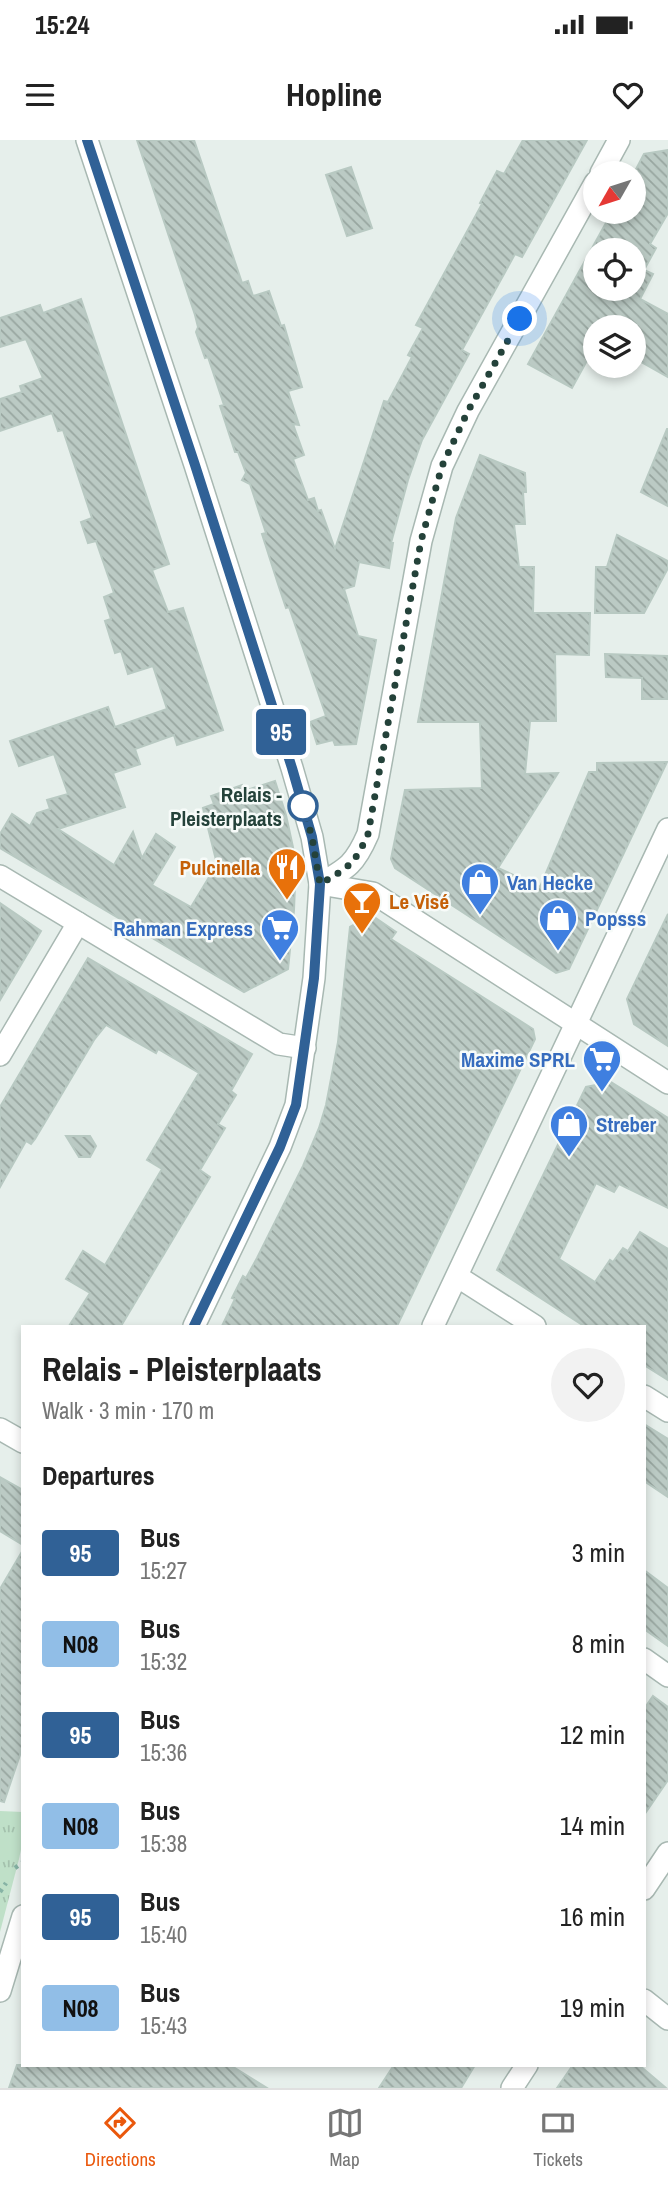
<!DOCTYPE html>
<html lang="en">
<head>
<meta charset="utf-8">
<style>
  :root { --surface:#fff; --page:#f2f2f2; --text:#222; --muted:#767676; --line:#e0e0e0; --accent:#ea580c }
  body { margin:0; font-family:"Archivo Narrow",sans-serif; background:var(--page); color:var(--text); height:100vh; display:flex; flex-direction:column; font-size:26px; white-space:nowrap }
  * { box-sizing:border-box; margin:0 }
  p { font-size:23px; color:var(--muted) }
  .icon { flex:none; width:38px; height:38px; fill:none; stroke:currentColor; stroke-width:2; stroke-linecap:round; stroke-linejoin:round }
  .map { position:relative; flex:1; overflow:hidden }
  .panel { position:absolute; left:21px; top:1185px; width:625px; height:742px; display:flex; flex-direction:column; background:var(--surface); border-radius:0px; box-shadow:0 4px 10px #0003 }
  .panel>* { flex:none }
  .badge { padding:0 14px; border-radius:5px; font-size:24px; line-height:46px }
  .needle { width:46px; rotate:231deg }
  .tools { position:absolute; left:583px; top:21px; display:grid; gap:14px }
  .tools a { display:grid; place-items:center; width:63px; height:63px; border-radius:50%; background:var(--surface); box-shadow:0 4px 10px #0003; font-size:35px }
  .you { position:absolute; width:35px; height:35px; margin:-18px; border:5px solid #fff; border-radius:50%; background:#1a73e8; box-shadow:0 0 0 10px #1a73e833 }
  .map>.badge { position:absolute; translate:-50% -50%; box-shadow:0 0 0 4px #fff }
  h2 { padding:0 21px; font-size:26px; line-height:63px }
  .round { display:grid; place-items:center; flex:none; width:74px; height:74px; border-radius:37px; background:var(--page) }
  .head { display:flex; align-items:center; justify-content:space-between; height:119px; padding:0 21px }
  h1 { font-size:33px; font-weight:800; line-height:52px }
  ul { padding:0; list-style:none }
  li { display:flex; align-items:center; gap:21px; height:91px; padding:0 21px }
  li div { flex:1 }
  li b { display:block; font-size:26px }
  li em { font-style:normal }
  li .badge { min-width:77px; font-weight:700; text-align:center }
  .status { display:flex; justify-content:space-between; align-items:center; height:49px; padding:0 35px; background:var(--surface); direction:ltr }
  .status svg { height:19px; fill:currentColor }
  header { display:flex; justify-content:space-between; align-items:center; height:91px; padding:0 21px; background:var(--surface); font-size:32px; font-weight:800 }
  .dock { display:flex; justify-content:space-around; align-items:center; height:98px; border-top:2px solid var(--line); background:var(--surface); font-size:19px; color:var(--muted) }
  .dock a { display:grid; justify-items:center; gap:4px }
  .dock .active { color:var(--accent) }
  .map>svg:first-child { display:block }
</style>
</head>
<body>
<div class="status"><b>15:24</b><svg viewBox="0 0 49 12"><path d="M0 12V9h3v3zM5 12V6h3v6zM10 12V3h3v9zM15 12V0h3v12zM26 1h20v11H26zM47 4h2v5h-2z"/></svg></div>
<header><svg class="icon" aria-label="menu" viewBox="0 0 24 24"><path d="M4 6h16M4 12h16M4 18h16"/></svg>Hopline<svg class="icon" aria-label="heart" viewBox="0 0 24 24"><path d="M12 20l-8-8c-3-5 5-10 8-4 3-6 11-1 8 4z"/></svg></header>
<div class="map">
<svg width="668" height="1948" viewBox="0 0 668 1948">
  <defs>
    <pattern id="park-tufts" width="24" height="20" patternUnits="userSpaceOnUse" patternTransform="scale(1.75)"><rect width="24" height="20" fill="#bfe0c8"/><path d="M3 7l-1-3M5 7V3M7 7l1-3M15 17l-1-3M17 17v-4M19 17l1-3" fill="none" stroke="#a4c1ad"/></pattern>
    <pattern id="building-back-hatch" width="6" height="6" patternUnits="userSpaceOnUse" patternTransform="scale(1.75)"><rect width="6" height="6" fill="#bbcac4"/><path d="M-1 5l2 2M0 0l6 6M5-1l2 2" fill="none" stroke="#98a6a0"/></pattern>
  </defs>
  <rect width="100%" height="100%" fill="#e6efeb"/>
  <polygon fill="url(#park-tufts)" points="0,1671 23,1672 23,1700 19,1719 0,1792"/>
  <g fill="url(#building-back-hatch)" stroke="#b8c9c2" stroke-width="2" fill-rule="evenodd">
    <polygon points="137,0 194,0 242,143 248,141 253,156 269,151 281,186 284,185 302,247 288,251 299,285 293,284 304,315 293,319 308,360 314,358 318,371 321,370 335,409 384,261 388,262 412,217 408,215 423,188 416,185 482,64 480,63 497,31 504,34 523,0 587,0 522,117 515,114 462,210 469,214 422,300 408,340 391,403 393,403 389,428 359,422 354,446 344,449 358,496 376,500 356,604 335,605 333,600 317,604 310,582 326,576 289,467 286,468 277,441 262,394 266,393 250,344 242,340 246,333 238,312 235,312 220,266 224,265 208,217 205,218 196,192 198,187 195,175"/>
    <path d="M 668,10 L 668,73 L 650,104 L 656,108 L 644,130 L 653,134 L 640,159 L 668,174 L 668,237 L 634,218 L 634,187 L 595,187 L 595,206 L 572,248 L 528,224 L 612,72 L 634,72 L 634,33 L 644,14 ZM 595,110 L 634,110 L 634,149 L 595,149 Z"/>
    <polygon points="351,27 372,88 347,96 326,35"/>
    <polygon points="81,159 169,424 152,430 168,472 183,468 223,590 177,605 174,595 135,609 140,624 113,633 125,667 58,689 114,725 133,692 142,718 156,694 175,707 152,745 191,767 217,724 203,668 214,664 211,656 242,645 244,651 275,641 286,675 296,721 294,770 288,829 244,852 0,708 0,694 12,674 30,686 37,673 50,669 47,660 68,654 54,614 19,626 10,601 108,567 115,587 167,569 153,526 128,534 121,511 115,513 105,481 111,479 104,457 114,453 96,401 88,403 81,382 92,378 63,290 58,291 52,273 0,291 0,259 22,252 20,246 43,238 26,199 0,207 0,178 40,165 43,173"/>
    <polygon points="667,289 668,289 668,366 641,352"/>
    <polygon points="480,315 525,333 526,352 523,352 525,384 514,384 519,427 534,427 533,473 590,473 589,515 555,514 556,581 530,581 525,634 558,633 498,728 540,747 589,632 597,632 597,623 667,622 569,829 556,833 395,728 391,719 405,650 482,648 480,582 418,582 456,378"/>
    <polygon points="617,395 668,421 668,428 644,473 595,473 596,427 607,427"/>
    <polygon points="605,514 668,516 668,559 642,559 642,538 606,537"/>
    <polygon points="0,763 41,791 0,860"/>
    <polygon points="367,772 396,792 391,799 533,889 535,899 397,1186 222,1186 235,1159 232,1158 243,1136 246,1138 257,1118 303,1026 319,988 326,965 338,902 350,787 361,781"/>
    <polygon points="668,774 668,906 634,884 627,859"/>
    <polygon points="88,818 252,914 231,951 236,955 218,984 225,988 200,1030 210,1037 121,1186 69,1186 90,1153 66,1139 83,1111 105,1125 162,1029 147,1020 199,933 158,909 156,913 106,885 94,900 35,999 31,1004 26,1001 0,1047 0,967"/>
    <polygon points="611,942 668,978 668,1068 619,1044 614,1052 596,1043 559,1119 595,1142 610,1120 613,1122 623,1108 628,1111 640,1092 668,1109 668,1240 644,1225 644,1186 584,1186 497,1130 586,947"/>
    <polygon points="66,996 90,996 96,1006 90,1017 79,1017"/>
    <polygon points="644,1284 668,1299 668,1357 644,1341"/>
    <polygon points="0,1337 23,1350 23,1405 0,1391"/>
    <polygon points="23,1410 23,1606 4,1662 0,1661 0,1449"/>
    <polygon points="644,1430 668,1448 668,1506 644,1489"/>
    <polygon points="653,1556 668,1567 668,1640 644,1675 644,1569"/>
    <polygon points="17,1925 230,1925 267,1948 9,1948"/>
    <polygon points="394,1925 475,1925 461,1948 379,1948"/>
    <polygon points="573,1925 639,1925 666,1948 557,1948"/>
  </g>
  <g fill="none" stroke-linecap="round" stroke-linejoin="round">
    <g stroke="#a8b8b2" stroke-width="24">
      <g id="minor">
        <polyline points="87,0 195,325 292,628 312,697 320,744 314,838 296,965 280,1007 194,1186"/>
        <polyline points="601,33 619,0"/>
        <polyline points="0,736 279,904 305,908"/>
        <path d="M 320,744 C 348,728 355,724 368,694 L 421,401 L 442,326 L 468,271 L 595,43"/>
        <polyline points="320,744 373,753 668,943"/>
        <polyline points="0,915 78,783"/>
        <polyline points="458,1137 535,1186"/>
        <polyline points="433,1186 668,689"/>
        <polyline points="644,1256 668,1271"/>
        <polyline points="0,1289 23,1302"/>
        <polyline points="644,1519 668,1536"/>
        <polyline points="644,1749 668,1713"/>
        <polyline points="0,1851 23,1776"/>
        <polyline points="644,1860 668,1879"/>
        <polyline points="512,1948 527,1925"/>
      </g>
    </g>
    <g stroke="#86b3a5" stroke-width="4.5" stroke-dasharray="3.5 5" stroke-linecap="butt">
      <polyline points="15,1728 23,1722"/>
      <polyline points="0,1752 6,1743"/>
    </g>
    <use href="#minor" stroke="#fff" stroke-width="21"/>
  </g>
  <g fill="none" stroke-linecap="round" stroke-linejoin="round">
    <g stroke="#fff" stroke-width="16">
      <polyline id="line" points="87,0 195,325 292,628 312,697 320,744 314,838 296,965 280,1007 194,1186"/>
    </g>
    <use href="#line" stroke="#306196" stroke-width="10"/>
    <path stroke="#24423a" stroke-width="7" stroke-dasharray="0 12.6" d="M 303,666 L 312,697 L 320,744 C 348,728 355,724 368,694 L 421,401 L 442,326 L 468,271 L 520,179"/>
  </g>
  <defs>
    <g id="restaurant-pin" transform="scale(2.0125)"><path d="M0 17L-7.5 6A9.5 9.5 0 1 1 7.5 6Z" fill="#e8710a" stroke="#f7fbf9"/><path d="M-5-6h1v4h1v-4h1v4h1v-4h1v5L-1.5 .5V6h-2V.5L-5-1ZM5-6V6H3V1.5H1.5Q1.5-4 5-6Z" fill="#fff"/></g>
    <g id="shop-pin" transform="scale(2.0125)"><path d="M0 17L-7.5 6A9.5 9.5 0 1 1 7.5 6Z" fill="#3f7fe0" stroke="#f7fbf9"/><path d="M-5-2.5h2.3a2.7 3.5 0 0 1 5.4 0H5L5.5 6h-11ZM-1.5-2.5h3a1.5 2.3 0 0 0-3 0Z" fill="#fff"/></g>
    <g id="bar-pin" transform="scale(2.0125)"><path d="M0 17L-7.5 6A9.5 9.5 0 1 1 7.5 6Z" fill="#e8710a" stroke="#f7fbf9"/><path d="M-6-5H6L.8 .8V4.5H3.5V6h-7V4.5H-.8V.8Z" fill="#fff"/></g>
    <g id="supermarket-pin" transform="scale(2.0125)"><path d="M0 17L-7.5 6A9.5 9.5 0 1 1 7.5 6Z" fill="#3f7fe0" stroke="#f7fbf9"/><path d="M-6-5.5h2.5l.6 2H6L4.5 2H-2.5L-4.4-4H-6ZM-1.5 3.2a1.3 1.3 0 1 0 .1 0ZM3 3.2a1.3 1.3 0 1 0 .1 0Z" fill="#fff"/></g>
  </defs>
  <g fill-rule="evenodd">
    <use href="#restaurant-pin" x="287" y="727"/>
    <use href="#shop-pin" x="480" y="742"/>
    <use href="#bar-pin" x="362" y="761"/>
    <use href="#shop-pin" x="558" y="778"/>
    <use href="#supermarket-pin" x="280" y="788"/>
    <use href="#supermarket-pin" x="602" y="919"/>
    <use href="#shop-pin" x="569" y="984"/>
  </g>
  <circle fill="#fff" stroke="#306196" stroke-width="3.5" cx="303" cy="666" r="14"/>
  <g text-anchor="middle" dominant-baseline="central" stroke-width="5" stroke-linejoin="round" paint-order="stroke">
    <g font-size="21" font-weight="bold" fill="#24423a" stroke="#f7fbf9" text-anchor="end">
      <text x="282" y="654">Relais -<tspan x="282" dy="24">Pleisterplaats</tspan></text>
    </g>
    <g font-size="21" font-weight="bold" fill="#c56008" stroke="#f7fbf9" text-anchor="end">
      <text x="260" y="727">Pulcinella</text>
      <text x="389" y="761" text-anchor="start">Le Visé</text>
    </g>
    <g font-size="21" font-weight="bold" fill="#366cbe" stroke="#f7fbf9" text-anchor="start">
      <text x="507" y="742">Van Hecke</text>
      <text x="585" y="778">Popsss</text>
      <text x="253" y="788" text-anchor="end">Rahman Express</text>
      <text x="575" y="919" text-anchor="end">Maxime SPRL</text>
      <text x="596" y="984">Streber</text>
    </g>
  </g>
</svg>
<div class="tools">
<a><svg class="needle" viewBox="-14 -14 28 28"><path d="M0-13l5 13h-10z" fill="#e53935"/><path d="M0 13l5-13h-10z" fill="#767676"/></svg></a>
<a><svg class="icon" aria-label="locate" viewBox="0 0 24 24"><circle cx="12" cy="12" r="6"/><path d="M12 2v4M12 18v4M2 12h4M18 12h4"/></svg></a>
<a><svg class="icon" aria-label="layers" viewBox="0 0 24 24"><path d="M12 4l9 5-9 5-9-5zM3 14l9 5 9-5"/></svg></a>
</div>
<div class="you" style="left:520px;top:179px"></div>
<b class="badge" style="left:281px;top:592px;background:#306196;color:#fff">95</b>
<section class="panel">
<div class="head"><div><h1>Relais - Pleisterplaats</h1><p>Walk · 3 min · 170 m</p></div><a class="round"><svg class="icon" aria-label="heart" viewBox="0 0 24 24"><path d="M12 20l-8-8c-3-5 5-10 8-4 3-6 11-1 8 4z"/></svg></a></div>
<h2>Departures</h2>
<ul>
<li><span class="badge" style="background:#306196;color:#fff">95</span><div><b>Bus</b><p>15:27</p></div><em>3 min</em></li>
<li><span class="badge" style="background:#91bee7;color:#111">N08</span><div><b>Bus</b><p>15:32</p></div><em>8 min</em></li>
<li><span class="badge" style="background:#306196;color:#fff">95</span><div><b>Bus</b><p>15:36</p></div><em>12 min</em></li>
<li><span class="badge" style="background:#91bee7;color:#111">N08</span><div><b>Bus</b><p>15:38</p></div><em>14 min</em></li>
<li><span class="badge" style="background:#306196;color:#fff">95</span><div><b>Bus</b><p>15:40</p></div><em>16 min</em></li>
<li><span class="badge" style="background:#91bee7;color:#111">N08</span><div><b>Bus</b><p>15:43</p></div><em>19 min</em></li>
</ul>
</section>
</div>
<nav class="dock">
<a class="active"><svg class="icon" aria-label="directions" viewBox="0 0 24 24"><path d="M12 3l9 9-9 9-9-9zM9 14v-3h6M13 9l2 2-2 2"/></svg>Directions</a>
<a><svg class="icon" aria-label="map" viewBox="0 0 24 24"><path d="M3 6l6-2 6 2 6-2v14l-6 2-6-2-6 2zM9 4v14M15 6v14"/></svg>Map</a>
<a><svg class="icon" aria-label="tickets" viewBox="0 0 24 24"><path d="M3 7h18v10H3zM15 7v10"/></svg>Tickets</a>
</nav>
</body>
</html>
